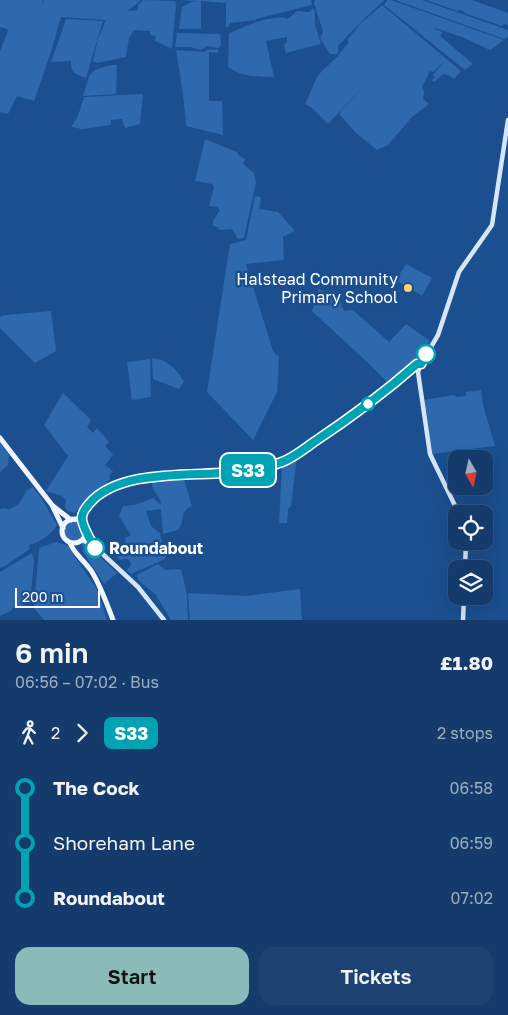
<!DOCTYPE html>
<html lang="en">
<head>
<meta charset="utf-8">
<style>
  :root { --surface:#143b6b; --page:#1d4271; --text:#f1f3f6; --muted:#9dadc1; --line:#33557e; --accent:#8bbbb9 }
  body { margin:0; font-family:"Golos Text",sans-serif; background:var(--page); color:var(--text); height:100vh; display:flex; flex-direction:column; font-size:19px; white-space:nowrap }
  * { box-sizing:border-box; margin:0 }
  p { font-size:16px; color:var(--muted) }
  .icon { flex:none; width:28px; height:28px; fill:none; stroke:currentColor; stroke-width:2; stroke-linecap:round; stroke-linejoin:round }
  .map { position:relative; height:620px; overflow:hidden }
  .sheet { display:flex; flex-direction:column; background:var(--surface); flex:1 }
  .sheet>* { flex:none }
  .badge { padding:0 10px; border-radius:8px; font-size:18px; line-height:32px }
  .needle { width:32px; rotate:171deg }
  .fabs { position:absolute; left:448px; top:450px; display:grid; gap:10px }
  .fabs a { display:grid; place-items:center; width:45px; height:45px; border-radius:10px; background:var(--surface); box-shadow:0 5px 20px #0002,0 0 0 1px var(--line); font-size:25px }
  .scale { position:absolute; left:15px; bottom:12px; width:85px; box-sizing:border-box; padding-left:5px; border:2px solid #fff; border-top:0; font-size:14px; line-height:18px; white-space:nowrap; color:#fff; -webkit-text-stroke:4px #1b4f8f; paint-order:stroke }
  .map>.badge { position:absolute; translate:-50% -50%; box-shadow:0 0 0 2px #fff }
  .legs { display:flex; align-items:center; gap:8px; height:55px; padding:0 15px; font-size:16px }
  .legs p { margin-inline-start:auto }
  .overview { display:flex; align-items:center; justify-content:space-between; height:85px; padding:0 15px }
  h1 { font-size:28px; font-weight:600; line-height:38px }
  .action { display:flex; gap:10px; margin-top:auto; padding:10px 15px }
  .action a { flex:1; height:58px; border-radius:15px; background:var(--accent); color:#111; font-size:20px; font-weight:600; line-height:58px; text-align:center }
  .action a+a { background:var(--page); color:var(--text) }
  ul { padding:0 15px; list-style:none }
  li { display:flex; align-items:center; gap:18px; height:55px; font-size:19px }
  li i { display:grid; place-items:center; width:8px; height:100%; margin:0 6px; background:currentColor }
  li i::after { content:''; width:12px; height:12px; margin:-6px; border:4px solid; border-radius:50%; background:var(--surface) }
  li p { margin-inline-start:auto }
  li:first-child i { background:linear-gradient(#0000 50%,currentColor 0) }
  li:last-child i { background:linear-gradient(currentColor 50%,#0000 0) }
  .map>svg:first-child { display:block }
</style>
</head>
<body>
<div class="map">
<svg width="508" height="620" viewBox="0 0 508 620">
  <rect width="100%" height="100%" fill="#1b4f8f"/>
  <g fill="#2e69ad">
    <polygon points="0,0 43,0 41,9 44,0 141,0 128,11 138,10 138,5 143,0 175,1 176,4 172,49 155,41 156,36 150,35 150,31 134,30 129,38 126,57 97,63 93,61 98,39 106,20 61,17 51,52 34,101 17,96 8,114 0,112 0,51 8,31 7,29 0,27"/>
    <polygon points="179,0 311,0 312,5 256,19 256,20 230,23 229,27 226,27 226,3 201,1 201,29 179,29 182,7 191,2 199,1"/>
    <path d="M 315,0 L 385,0 C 368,14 353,30 338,46 L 338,52 L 337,54 L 330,54 L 320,38 L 323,32 L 314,3 Z"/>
    <polygon points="387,0 391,0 504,40 490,50 462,37 435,28 436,30 443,32 440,36 473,64 465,70 384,5"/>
    <polygon points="395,0 422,0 508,30 508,37 504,39"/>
    <polygon points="426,0 472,0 508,13 508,25 504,24 502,26 467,14 459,9 458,11"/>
    <polygon points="382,5 461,71 454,79 448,75 443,74 434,82 431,80 435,77 433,75 445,60 433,72 430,71 422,87 424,92 423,99 429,104 412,117 388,145 377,150 356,133 340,115 340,112 379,70 328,124 312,108 305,104 318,75 338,56 348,43 348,39 360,24"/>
    <path d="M 313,8 L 315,11 L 315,25 L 321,44 L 286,53 L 284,44 L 287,43 L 287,37 L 266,41 L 274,77 C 257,77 242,77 228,67 L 229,34 C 241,27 275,13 288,19 L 297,11 L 309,12 Z"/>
    <path d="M 66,19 L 103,21 L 86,78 C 74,73 71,74 71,61 L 51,62 Z"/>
    <polygon points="177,33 220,34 221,45 218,48 207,46 201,50 190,47 175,47"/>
    <path d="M 218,49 L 218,53 L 209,52 L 209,101 L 222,101 L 223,135 L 186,126 C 185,103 180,75 176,50 L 205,52 L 207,50 Z"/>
    <path d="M 112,65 L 117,65 L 116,94 L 83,96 C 91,72 87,71 112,65 Z"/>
    <polygon points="143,94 140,124 125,128 122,119 111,120 111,125 82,129 71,127 78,116 84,97"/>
    <polygon points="205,139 237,152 239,156 242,157 245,159 243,164 254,173 256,183 244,238 238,239 232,229 219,230 218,227 213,226 213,221 220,210 217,207 209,206 214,187 212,184 195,181"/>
    <polygon points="255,196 261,197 259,212 260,209 278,212 295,231 283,237 284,260 246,264 273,351 279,357 277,392 253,440 207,392 230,244 246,240"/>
    <polygon points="406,264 432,278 422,296 396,280"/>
    <polygon points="319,289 339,299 344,311 353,310 389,342 406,324 430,341 417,361 390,385 368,363 312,311"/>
    <polygon points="51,311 56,351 35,363 0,328 0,317 5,315"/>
    <path d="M 152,358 C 166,359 177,369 184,382 L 179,389 L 153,379 Z"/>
    <polygon points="150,359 151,397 132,400 127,362"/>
    <polygon points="481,390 483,405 495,446 432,454 423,400 454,395 456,397 465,396 466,397 466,392"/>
    <polygon points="63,393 91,420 87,427 93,433 97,428 109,442 105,446 113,455 105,465 113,471 109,476 110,479 74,513 68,511 65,507 66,500 62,496 46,491 68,456 44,425"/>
    <polygon points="0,443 9,455 8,465 0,472"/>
    <polygon points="297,456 291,506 288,509 287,523 279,523 282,466"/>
    <path d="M 183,476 L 192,506 C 178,512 186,520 178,530 L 163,534 L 161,509 L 146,511 L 151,526 L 161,534 L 160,535 L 166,556 L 165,559 L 131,574 L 127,570 L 131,565 L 130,561 L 127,559 L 119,560 L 116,555 L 126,546 L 125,538 L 131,535 L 119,516 L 123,506 L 135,505 L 153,498 L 161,505 C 161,495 152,494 152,482 L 175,479 L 175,477 Z"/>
    <path d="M 33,487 L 42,499 L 57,525 C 52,534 39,543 29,545 L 30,549 L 5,566 L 0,568 L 0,509 L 6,508 L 8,510 L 19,504 L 27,490 Z"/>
    <circle cx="74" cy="532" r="10"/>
    <polygon points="56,542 67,545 98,591 107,620 44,620 34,608 39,548"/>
    <polygon points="82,543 85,543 117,573 104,584 83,552"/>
    <polygon points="32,553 34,560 30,603 12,608 12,610 0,616 0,572"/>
    <polygon points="158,564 165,570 181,569 187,595 188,620 171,620 156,595 138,580 137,575"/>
    <polygon points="300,589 302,620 190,620 188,593 247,596"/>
  </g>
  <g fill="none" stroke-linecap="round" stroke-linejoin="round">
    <g stroke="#d6e6fa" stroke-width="4.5">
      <polyline points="83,514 83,524"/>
      <polyline points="459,514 430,454 418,372 421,364 438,335 459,272 492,225 508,120"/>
      <polyline points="75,520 78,518 93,500 106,490 120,483 187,473 244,471 282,462 345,421 382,395 417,365 421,364"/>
      <polyline points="86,532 93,545"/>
      <polyline points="82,540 94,546 138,587 164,620"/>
      <polyline points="465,569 466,541"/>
      <polyline points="463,620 464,596"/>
    </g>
    <g stroke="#f0f6ff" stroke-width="5">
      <polyline points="0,438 52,505 63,528"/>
      <polyline points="53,506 71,520"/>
      <circle cx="74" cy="531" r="12"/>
      <path d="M 70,543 C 74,554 85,561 92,572 C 101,587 107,604 113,620"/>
    </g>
  </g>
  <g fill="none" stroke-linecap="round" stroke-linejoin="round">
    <g stroke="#fff" stroke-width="11">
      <path id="line-1" d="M 95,548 C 91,541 81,525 82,517 C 82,512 86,508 89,504 C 121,466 200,478 245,471 C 256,469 271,466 282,462 C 293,458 304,449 314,442 C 350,418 384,393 417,364 L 421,364 L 426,354"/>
    </g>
    <use href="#line-1" stroke="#00a3b4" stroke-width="8"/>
  </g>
  <circle fill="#ffd166" stroke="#1b4f8f" stroke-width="2" cx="408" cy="288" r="5"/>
  <g fill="#fff" stroke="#00a3b4" stroke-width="2.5">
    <circle cx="426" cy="354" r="9"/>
    <circle cx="368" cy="404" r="6"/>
    <circle cx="95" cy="548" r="9"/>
  </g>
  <g text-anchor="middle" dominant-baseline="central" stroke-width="5" stroke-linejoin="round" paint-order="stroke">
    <g font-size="16" fill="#fff" stroke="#1b4f8f" text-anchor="end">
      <text x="398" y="279">Halstead Community<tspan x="398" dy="18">Primary School</tspan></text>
    </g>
    <g font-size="16" font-weight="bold" fill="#fff" stroke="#1b4f8f" text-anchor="start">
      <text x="109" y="548">Roundabout</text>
    </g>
  </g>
</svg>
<div class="fabs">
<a><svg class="needle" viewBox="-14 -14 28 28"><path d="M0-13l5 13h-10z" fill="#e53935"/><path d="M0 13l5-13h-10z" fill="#9dadc1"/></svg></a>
<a><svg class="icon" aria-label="locate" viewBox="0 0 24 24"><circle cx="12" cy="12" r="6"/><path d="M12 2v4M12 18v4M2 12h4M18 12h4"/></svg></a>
<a><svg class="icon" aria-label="layers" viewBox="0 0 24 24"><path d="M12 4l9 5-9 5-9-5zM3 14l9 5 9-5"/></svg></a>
</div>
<div class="scale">200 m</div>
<b class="badge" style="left:248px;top:470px;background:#00a3b4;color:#fff">S33</b>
</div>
<section class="sheet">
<div class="overview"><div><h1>6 min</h1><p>06:56 – 07:02 · Bus</p></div><b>£1.80</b></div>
<div class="legs"><svg class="icon" aria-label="walk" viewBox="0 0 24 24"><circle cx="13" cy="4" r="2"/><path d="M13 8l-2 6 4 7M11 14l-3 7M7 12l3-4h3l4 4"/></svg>2<svg class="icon" aria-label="forward" viewBox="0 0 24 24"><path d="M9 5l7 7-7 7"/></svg><b class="badge" style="background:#00a3b4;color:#fff">S33</b><p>2 stops</p></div>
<ul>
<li><i style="color:#00a3b4"></i><b>The Cock</b><p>06:58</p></li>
<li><i style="color:#00a3b4"></i><span>Shoreham Lane</span><p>06:59</p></li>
<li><i style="color:#00a3b4"></i><b>Roundabout</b><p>07:02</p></li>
</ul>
<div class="action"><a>Start</a><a>Tickets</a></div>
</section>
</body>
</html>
